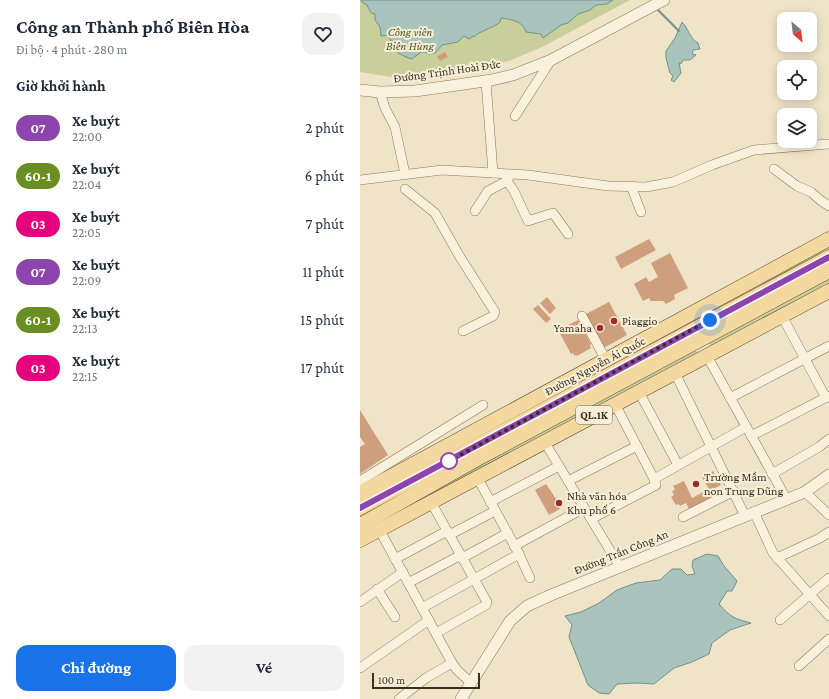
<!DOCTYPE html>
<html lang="vi">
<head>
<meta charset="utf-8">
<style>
  :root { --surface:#fff; --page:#f2f2f3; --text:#1f2937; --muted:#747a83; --accent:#1a73e8 }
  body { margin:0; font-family:"Crimson Pro",serif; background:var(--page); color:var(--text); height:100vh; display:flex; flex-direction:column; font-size:15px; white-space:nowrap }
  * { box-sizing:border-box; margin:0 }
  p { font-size:13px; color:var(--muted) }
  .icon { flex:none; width:22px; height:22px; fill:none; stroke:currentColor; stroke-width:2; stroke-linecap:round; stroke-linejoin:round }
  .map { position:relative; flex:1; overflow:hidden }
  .sheet { display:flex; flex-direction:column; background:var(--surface); width:360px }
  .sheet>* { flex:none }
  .badge { padding:0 8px; border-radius:13px; font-size:14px; line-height:26px }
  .needle { width:26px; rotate:152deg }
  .controls { position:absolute; left:417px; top:12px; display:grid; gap:8px }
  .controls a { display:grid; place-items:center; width:40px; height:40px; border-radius:8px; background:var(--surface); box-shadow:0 2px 10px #0003; font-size:20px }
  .scale { position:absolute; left:12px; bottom:10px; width:108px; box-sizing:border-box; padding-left:4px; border:2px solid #3d2e20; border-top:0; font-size:11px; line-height:14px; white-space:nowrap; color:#3d2e20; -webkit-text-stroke:3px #f7eed8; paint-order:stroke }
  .you { position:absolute; width:20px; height:20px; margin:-10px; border:3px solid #fff; border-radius:50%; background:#1a73e8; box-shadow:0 0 0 6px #1a73e833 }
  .map>.badge { position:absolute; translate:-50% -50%; box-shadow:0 0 0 2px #fff }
  h2 { padding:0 16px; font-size:15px; line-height:36px }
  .round { display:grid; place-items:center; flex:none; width:42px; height:42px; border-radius:12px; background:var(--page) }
  .overview { display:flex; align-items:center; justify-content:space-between; height:68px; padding:0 16px }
  h1 { font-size:19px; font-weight:700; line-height:30px }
  .primary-button { display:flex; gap:8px; margin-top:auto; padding:8px 16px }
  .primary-button a { flex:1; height:46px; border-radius:12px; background:var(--accent); color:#fff; font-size:16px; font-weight:700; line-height:46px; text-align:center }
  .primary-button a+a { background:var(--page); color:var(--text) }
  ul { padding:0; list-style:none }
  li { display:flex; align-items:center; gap:12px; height:48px; padding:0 16px }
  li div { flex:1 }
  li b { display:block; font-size:15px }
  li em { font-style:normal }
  li .badge { min-width:44px; font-weight:700; text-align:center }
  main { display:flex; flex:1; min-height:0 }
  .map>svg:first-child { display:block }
</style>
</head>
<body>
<main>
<section class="sheet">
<div class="overview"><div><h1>Công an Thành phố Biên Hòa</h1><p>Đi bộ · 4 phút · 280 m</p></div><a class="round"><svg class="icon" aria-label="heart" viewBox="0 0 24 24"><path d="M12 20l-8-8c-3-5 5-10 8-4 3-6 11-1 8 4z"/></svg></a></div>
<h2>Giờ khởi hành</h2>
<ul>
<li><span class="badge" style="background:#8e44ad;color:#fff">07</span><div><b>Xe buýt</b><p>22:00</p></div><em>2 phút</em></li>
<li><span class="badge" style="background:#6b8e23;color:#fff">60-1</span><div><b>Xe buýt</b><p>22:04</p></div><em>6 phút</em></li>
<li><span class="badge" style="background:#e6007e;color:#fff">03</span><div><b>Xe buýt</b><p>22:05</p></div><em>7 phút</em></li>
<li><span class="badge" style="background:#8e44ad;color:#fff">07</span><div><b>Xe buýt</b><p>22:09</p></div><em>11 phút</em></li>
<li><span class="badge" style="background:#6b8e23;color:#fff">60-1</span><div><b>Xe buýt</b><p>22:13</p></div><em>15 phút</em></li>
<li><span class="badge" style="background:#e6007e;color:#fff">03</span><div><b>Xe buýt</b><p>22:15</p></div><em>17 phút</em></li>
</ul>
<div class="primary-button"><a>Chỉ đường</a><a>Vé</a></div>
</section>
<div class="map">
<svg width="469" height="699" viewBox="0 0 469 699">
  <rect width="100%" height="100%" fill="#f0e4c8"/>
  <g fill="#c9cf9b">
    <polygon points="0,0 270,0 182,47 149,61 53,78 37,78 0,72"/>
    <polygon points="469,244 469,252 338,322 335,317"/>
    <polygon points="469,276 469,286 352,349 347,340"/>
    <polygon points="334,347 339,356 23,523 21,518"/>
  </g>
  <g fill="#a9c4bc" stroke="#6f938a">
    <path d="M 1,0 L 253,0 L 247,4 L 236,5 L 230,10 L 218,14 L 208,23 L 201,25 L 183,38 L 181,34 L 166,32 C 163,21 152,20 143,18 L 141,18 L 140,22 L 138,24 L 117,34 L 114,37 L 113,36 L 109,39 L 104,36 L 98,42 L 82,45 L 75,53 L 69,54 L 65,52 L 61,52 L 52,59 L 46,57 L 38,53 L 37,48 L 38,43 L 36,41 L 31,42 L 29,35 L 21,36 L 20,27 L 15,20 L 15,14 L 11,13 L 7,5 L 2,2 Z"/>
    <path d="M 322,22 C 328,28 330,39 338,43 L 340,49 L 333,50 L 332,54 L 336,55 L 330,60 L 323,60 L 321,64 L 319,63 L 321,73 L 314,82 L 311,80 L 313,76 L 310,73 L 306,58 L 306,51 L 315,38 Z"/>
    <path d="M 347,554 L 358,556 L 364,566 L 377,581 L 372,591 L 367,591 L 359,604 C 370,617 375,619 391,623 L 370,630 L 352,643 L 349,654 L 332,662 L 314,668 L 294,684 L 277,683 L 257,684 L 249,694 L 239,693 L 228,685 L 209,637 L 212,625 L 205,616 L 221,612 L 239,603 L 257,590 L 276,583 L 300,580 L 312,569 L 321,569 L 327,575 L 335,574 L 332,566 L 333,560 Z"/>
  </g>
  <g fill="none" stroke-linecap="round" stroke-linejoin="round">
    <polyline stroke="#6f938a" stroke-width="2" points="297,9 319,31"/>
  </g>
  <g fill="#cf9f7d">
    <polygon points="85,52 88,57 80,61 77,56"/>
    <polygon points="289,239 296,250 261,269 255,257"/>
    <polygon points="310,253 328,288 314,295 315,299 306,304 303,301 291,301 289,298 283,301 274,284 286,277 289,282 298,277 291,263"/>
    <polygon points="187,297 196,308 190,314 180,303"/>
    <polygon points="249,302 267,335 240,350 222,316"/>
    <polygon points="178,305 191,319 186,323 173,309"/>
    <polygon points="218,320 231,344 230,345 231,348 217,356 216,355 214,356 213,353 211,354 198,330"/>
    <polygon points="0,410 28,455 0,474 0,447 5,444 0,437"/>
    <polygon points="353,471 361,485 355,488 359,496 330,511 326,503 320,506 319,504 316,505 311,497 314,495 312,491 315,490 313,486 324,481 332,498 349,489 342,477"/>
    <polygon points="186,484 198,502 196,502 200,509 189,515 175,490"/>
  </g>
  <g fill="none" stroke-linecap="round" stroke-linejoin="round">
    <g stroke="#8d765c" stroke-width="10">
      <g id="minor">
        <polyline points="126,81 133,173"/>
        <polyline points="20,92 25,108 35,127 45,174"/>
        <polyline points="155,116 191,60"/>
        <polyline points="414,169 437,186 451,192 460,200 469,206"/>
        <polyline points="0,180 82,170 168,175 248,186 286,187 313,182 352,165 394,150 469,144"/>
        <polyline points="147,181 154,191 168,221 193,213 208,234"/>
        <polyline points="271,186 281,212"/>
        <polyline points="45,189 75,213 100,257 135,312 133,316 103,331"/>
        <polyline points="115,211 128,191 147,181 150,175"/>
        <polyline points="222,316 246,360"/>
        <polyline points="422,316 466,398"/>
        <polyline points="347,356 427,500"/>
        <polyline points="315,373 385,516"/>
        <polyline points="279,392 318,465"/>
        <polyline points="370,398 469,346"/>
        <polyline points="391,436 469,396"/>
        <polyline points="184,441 260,567"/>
        <polyline points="412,474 459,447 469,439"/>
        <polyline points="117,477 159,554 170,578"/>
        <polyline points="294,479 386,427"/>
        <polyline points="0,481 123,405"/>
        <polyline points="208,481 277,446"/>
        <polyline points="445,492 469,515"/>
        <polyline points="71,502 127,602 126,605 76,633"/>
        <polyline points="130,502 199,466"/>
        <polyline points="394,512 413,553 469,616"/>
        <polyline points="323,517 374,491"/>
        <polyline points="231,519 296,485 294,479 255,404"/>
        <polyline points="19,529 92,663 97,670 111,683"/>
        <polyline points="89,535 135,511"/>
        <polyline points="154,546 224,508"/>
        <polyline points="102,558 148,533"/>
        <polyline points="417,558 460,538 469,532"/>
        <polyline points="35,559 87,531"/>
        <polyline points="48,583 101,555"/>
        <polyline points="17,589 35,617"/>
        <polyline points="0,602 43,572"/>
        <polyline points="62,608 159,554"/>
        <polyline points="420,620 469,578"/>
        <polyline points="439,666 469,639"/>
        <polyline points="0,668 69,620"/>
        <polyline points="39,699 66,678 92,663"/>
      </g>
    </g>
    <g stroke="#8d765c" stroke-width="12">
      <g id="tertiary">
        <polyline points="0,90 20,92 55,91 132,80 153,75 191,60 304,0"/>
        <polyline points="101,699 150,621 167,606 191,595 445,492 469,475"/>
      </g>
    </g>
    <g stroke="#5b4430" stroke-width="15">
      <g id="primary">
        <polyline points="0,493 469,239"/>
        <polyline points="0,508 469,257"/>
        <polyline points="0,525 121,457 469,271"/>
        <polyline points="0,540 469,291"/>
      </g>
    </g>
    <use href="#minor" stroke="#faf1dc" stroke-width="9"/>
    <use href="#tertiary" stroke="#faf1dc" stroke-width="11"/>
    <use href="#primary" stroke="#f3d9a0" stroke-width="14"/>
  </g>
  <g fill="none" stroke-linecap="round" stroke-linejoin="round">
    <g stroke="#fff" stroke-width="9">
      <polyline id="line" points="0,508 469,257"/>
    </g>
    <use href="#line" stroke="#8e44ad" stroke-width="6"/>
    <polyline stroke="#3d2e20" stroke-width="4" stroke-dasharray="0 7.2" points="89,461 350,320"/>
  </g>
  <g fill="#9e2a2b" stroke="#f7eed8" stroke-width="1.5">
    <circle cx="254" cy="321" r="4"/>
    <circle cx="240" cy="328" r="4"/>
    <circle cx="336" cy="484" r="4"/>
    <circle cx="199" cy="503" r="4"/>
  </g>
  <circle fill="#fff" stroke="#8e44ad" stroke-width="2" cx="89" cy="461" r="8"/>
  <g text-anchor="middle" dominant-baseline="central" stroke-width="4" stroke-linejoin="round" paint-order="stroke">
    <rect fill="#f7eed8" stroke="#756857" stroke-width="1" x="216" y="406" width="36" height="18" rx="3"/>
    <g font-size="11" font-weight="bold" fill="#3d2e20">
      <text x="234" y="415">QL.1K</text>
    </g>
    <g font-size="12" font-style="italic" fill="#4d5a26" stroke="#f7eed8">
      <text x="50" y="32">Công viên<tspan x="50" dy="14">Biên Hùng</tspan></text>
    </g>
    <g font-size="12" fill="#3d2e20" stroke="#f7eed8">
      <text transform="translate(87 71) rotate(-8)">Đường Trịnh Hoài Đức</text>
      <text transform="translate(235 366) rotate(-28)">Đường Nguyễn Ái Quốc</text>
      <text transform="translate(261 552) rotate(-22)">Đường Trần Công An</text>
    </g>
    <g font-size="12" fill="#3d2e20" stroke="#f7eed8" text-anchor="start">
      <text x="262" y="321">Piaggio</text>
      <text x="232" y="328" text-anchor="end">Yamaha</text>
      <text x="344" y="477">Trường Mầm<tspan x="344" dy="14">non Trung Dũng</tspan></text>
      <text x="207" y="496">Nhà văn hóa<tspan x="207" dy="14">Khu phố 6</tspan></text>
    </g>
  </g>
</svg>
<div class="controls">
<a><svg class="needle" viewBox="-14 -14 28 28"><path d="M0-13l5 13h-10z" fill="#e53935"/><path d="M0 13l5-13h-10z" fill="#747a83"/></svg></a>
<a><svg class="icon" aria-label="locate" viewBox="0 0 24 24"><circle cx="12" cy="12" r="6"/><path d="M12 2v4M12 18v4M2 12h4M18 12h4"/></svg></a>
<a><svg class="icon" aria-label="layers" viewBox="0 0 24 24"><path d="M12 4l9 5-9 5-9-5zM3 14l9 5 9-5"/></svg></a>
</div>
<div class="scale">100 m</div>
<div class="you" style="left:350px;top:320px"></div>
</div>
</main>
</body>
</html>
